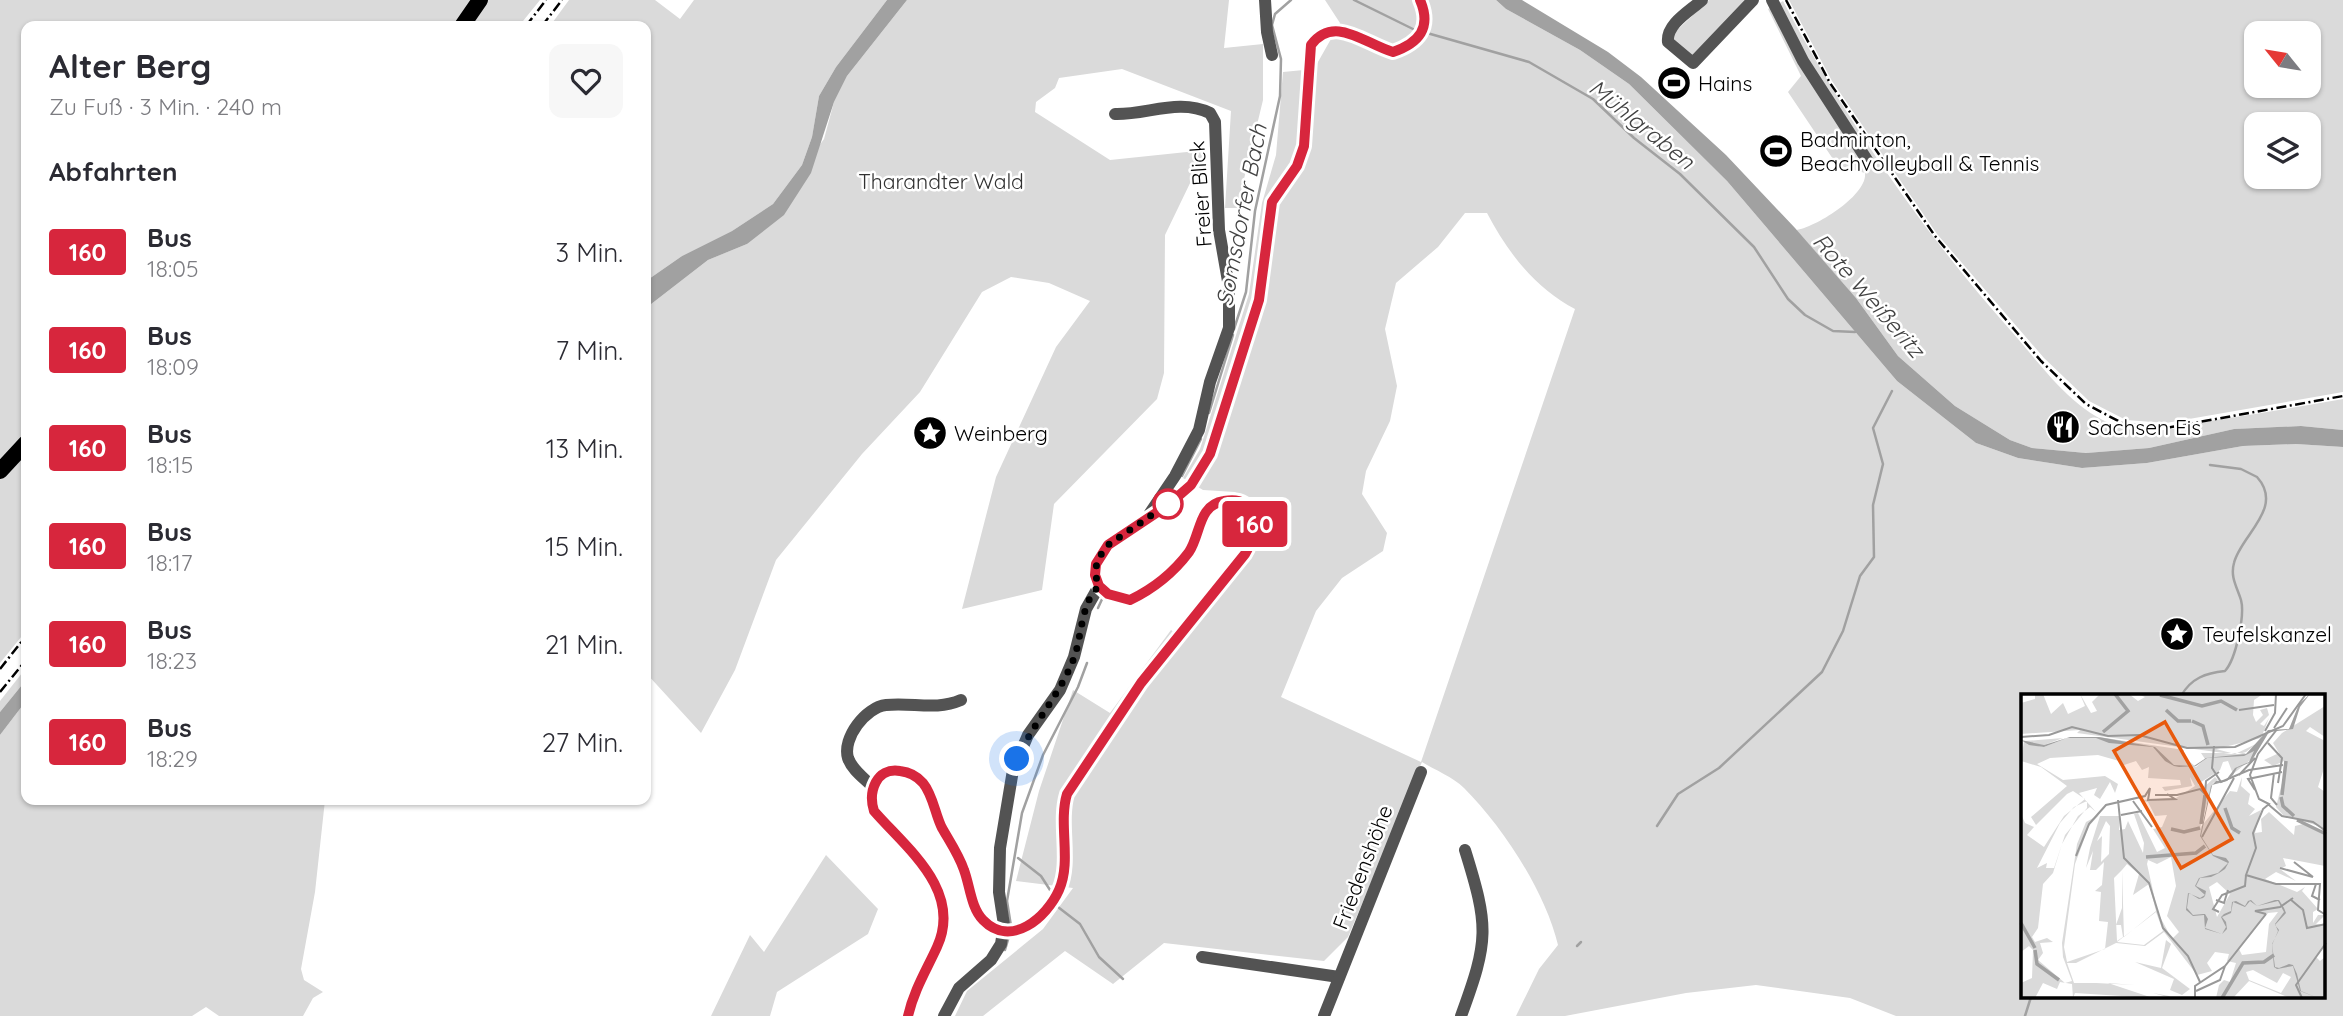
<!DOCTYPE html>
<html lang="de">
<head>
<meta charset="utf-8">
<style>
  :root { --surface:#fff; --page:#f7f7f7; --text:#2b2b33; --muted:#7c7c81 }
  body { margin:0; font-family:Quicksand,sans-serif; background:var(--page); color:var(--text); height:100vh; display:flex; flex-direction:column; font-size:26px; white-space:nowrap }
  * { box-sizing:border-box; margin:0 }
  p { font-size:23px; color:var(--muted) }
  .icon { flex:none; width:38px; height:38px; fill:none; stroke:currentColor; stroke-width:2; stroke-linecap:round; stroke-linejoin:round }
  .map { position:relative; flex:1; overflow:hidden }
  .drawer { position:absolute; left:21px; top:21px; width:630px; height:784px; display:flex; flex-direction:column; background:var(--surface); border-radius:14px; box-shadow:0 2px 5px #0004 }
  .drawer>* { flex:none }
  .badge { padding:0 14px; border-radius:5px; font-size:24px; line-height:46px }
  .needle { width:46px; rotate:300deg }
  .tools { position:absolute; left:2244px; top:21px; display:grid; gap:14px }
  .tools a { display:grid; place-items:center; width:77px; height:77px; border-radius:14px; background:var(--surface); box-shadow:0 2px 5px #0004; font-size:35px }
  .you { position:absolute; width:35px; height:35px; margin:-18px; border:5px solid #fff; border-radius:50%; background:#1a73e8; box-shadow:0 0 0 10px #1a73e833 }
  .map>.badge { position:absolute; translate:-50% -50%; box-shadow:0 0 0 4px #fff }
  h2 { padding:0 28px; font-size:26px; line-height:63px }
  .round { display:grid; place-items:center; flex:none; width:74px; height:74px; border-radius:14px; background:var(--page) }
  .summary { display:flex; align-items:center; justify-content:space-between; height:119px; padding:0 28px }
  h1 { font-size:33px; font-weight:700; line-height:52px }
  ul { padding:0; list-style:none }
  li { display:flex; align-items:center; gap:21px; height:98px; padding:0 28px }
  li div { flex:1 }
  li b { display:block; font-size:26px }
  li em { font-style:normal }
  li .badge { min-width:77px; font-weight:700; text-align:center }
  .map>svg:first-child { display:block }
</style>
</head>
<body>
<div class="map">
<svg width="2343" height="1016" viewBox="0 0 2343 1016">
  <rect width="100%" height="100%" fill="#fff"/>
  <g fill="#dadada" fill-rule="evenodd">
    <polygon points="0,0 540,0 519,26 26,26 26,631 0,663"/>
    <polygon points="569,0 655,0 680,19 694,0 887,0 836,67 819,96 812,137 802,165 773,204 732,231 682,256 646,281 646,26 550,26"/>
    <polygon points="907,0 1229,0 1224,48 1263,44 1263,100 1237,208 1225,208 1231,111 1122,69 1059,78 1055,88 1036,102 1035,112 1110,160 1206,150 1165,235 1164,373 1157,399 1054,504 1042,590 962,609 996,477 1056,347 1090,301 1049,283 1011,277 982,292 920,392 862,454 776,560 735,670 701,733 646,673 646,308 708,260 747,244 824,139 834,102 847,76"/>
    <path d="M 1325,0 L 1496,0 L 1506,9 L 1580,50 L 1629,84 L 1727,181 L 1897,381 L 1976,443 L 2018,458 L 2082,468 L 2147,463 L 2243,446 L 2296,444 L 2343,447 L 2343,1016 L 1896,1016 L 1850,998 L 1756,985 L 1686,993 L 1565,1016 L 1516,1016 L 1539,969 L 1558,945 C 1545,891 1503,827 1464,788 C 1453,777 1435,770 1422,762 L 1348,937 L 1324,961 L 1164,943 L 1113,984 L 1065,951 L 983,1016 L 955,1016 L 967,991 L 1043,929 L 1073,888 L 1016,881 L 1039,791 L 1073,690 L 1110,713 L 1171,630 L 1181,637 L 1277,521 L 1235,492 L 1203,490 L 1183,478 L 1200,449 L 1249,294 L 1262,203 L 1276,155 L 1283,72 L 1314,69 L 1340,23 ZM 1465,213 L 1487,213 C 1508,253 1535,288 1575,309 L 1421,762 L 1281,697 L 1316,611 L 1342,578 L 1383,551 L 1387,533 L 1362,494 L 1366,471 L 1390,421 L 1397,386 L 1385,329 L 1396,283 L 1438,247 ZM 2023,696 L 2324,696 L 2324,997 L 2023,997 Z"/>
    <polygon points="1709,0 1748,0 1694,57 1674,42 1673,34"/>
    <path d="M 1789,0 L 2343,0 L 2343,392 L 2166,423 L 2126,420 L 2089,401 L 2044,358 L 1937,234 L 1832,81 ZM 2308,33 L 2308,86 L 2256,86 L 2256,33 ZM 2308,124 L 2308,177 L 2256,177 L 2256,124 Z"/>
    <path d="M 1783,1 C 1846,121 1922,231 2012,332 C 2043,367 2075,415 2123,428 C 2157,437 2189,424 2222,419 C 2263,413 2303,406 2343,399 L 2343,430 L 2301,426 L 2234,429 L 2149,448 L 2086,453 L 2032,448 L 2010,440 L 1955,406 L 1898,356 L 1856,298 L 1796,230 C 1815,228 1868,195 1865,173 L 1837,165 L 1788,92 L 1801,76 L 1768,9 Z"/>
    <polygon points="26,668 26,680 0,712 0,701"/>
    <polygon points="26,701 26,800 325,800 315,892 301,969 304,980 323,992 313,998 303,1016 219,1016 206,1007 192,1016 0,1016 0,735"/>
    <polygon points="826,855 878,909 868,934 777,992 770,1016 711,1016 750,935 764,952"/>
  </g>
  <g fill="#a1a1a1">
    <polygon points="887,0 907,0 847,76 834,102 811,173 784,215 747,244 708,260 646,308 646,281 682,256 732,231 773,204 802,165 812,137 819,96 836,67"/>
    <polygon points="1496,0 1522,0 1608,52 1641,77 1726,155 1795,228 1856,298 1898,356 1955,406 2010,440 2032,448 2086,453 2149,448 2234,429 2301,426 2343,430 2343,447 2296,444 2243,446 2147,463 2082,468 2018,458 1976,443 1897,381 1727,181 1629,84 1580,50 1506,9"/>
    <polygon points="26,680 26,701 0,735 0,712"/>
  </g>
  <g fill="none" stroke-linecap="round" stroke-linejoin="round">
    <g stroke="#a1a1a1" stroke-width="2.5">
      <polyline points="1354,0 1417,31"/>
      <polyline points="1427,33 1529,62 1593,99 1634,138 1680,174 1754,247 1788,299 1805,315 1833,331 1855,332"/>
      <polyline points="1234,329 1246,292 1255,211 1280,96 1281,59 1272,25 1275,14 1291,0"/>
      <polyline points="1209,413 1233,335"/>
      <polyline points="1182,476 1201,439"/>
      <polyline points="1098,608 1103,597"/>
      <path d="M 2181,696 C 2191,678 2206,673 2225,671 C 2236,659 2245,615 2241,600 C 2237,587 2230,577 2234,563 C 2240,536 2285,508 2257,477 L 2241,469 L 2210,465"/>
      <polyline points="1657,826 1678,794 1719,768 1822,672 1843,631 1860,576 1874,557 1873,505 1883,464 1873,428 1892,391"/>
      <polyline points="1018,858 1041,876 1050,890"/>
      <polyline points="1058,907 1080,924 1099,957 1123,979"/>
      <polyline points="1011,926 1007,901 1022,813 1043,755 1078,687 1087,663"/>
      <polyline points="1577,946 1581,942"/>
      <polyline points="1005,950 1010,933"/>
      <polyline points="2025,1016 2031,997"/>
    </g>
    <g stroke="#dbdbdb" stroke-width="19">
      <g id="major">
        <polyline points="462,26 480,0"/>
        <polyline points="0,471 26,443"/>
      </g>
    </g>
    <g stroke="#535353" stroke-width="12">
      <polyline points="1265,0 1267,32 1272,55"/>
      <path d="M 1702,0 C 1690,11 1666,24 1668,42 L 1693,63 L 1753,0"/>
      <polyline points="1772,0 1803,61 1867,160"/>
      <path d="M 1115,114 C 1147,115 1179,98 1210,113 L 1215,122 L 1219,230 L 1229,287 L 1229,328 L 1210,382 L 1199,430 L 1175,476 L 1150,513"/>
      <path d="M 873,787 C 864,778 852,770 848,758 C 842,738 866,707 886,705 C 913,702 935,711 961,700"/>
      <polyline points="1202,957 1339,977"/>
      <path d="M 908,1016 C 914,990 926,971 937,947 C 963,890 906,848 874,811 C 868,792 876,767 900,771 C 909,772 917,776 923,783 C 933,795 935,814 942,828 C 950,842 959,855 964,871 C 970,886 971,908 983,920 C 1011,948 1047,917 1059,890 C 1072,861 1058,824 1067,794 L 1141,683 L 1246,554 C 1251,544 1257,535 1256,523 C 1253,501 1225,494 1209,508 C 1198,517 1197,534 1191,547 C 1180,570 1153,589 1130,600 L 1108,594 L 1099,586 L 1095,575 L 1096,564 L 1108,545 L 1151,517 L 1190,485 L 1210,454 L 1259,300 L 1272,202 L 1297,166 L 1304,146 L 1311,45 C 1334,14 1366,44 1393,53 C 1419,43 1432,28 1420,0"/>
      <polyline points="944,1016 959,988 991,960 1001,944 1004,925 999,892 1000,848 1013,770 1028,735 1060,690 1074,657 1086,609 1099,586"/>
      <polyline points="1324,1016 1421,772"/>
      <path d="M 1461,1016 C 1489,940 1489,927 1465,850"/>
    </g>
    <use href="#major" stroke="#000" stroke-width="16"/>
    <g stroke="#000" stroke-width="2.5" stroke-dasharray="10 3.5 2 3.5" stroke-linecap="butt">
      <polyline points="1786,0 1830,83 1935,236 2041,361 2086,404 2124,424 2166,428 2343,396"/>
      <polyline points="526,26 546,0"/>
      <polyline points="542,26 562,0"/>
      <polyline points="0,669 26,636"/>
      <polyline points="0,692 26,660"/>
    </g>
  </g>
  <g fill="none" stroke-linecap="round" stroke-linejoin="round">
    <g stroke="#fff" stroke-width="16">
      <path id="line" d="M 908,1016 C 914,990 926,971 937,947 C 963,890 906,848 874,811 C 868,792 876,767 900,771 C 909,772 917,776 923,783 C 933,795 935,814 942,828 C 950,842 959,855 964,870 C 970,886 971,908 983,920 C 1011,949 1047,917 1059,890 C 1072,861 1058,824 1067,794 L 1141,683 L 1245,554 C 1258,533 1260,494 1224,501 C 1198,505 1201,534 1189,552 C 1174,572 1153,589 1130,600 L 1108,594 L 1099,586 L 1095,575 L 1096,564 L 1108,545 L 1168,505 L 1191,485 L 1210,454 L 1259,300 L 1272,202 L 1297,166 L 1304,146 L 1311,45 C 1334,14 1365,44 1393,52 C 1419,43 1432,28 1420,0"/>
    </g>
    <use href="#line" stroke="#d7263d" stroke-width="10"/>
    <path stroke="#000" stroke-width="7" stroke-dasharray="0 12.6" d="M 1017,759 C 1033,723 1060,695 1074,658 C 1082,636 1081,602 1099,586 C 1092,570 1097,558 1108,545 L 1168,504"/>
  </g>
  <defs>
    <g id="stadium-disc" transform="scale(1.75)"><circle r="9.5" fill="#000" stroke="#fff"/><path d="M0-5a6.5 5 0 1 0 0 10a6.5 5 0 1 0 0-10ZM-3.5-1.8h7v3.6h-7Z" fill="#fff"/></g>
    <g id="restaurant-disc" transform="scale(1.75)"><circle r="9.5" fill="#000" stroke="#fff"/><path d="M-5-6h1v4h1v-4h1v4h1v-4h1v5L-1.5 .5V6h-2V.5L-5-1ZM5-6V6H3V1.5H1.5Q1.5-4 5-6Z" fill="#fff"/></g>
    <g id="sight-disc" transform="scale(1.75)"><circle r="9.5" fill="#000" stroke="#fff"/><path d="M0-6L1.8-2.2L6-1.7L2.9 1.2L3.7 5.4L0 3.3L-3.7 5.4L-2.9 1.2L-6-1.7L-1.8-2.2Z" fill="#fff"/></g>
  </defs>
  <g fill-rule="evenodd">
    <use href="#stadium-disc" x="1674" y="83"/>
    <use href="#stadium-disc" x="1776" y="151"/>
    <use href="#restaurant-disc" x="2063" y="427"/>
    <use href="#sight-disc" x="930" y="433"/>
    <use href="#sight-disc" x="2177" y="634"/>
  </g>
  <circle fill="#fff" stroke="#d7263d" stroke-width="3.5" cx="1168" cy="504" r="14"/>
  <g text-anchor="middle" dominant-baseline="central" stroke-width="5" stroke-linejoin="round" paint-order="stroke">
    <g font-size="21" fill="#000" stroke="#fff" text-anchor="start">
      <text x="1698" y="83">Hains</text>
      <text x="1800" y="139">Badminton,<tspan x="1800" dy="24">Beachvolleyball &amp; Tennis</tspan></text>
      <text x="2088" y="427">Sachsen Eis</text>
      <text x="954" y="433">Weinberg</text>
      <text x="2202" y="634">Teufelskanzel</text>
    </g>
    <g font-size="21" fill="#313131" stroke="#fff">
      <text x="941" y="181">Tharandter Wald</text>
    </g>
    <g font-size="21" fill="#000" stroke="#fff">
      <text transform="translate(1200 194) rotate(-94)">Freier Blick</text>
      <text transform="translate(1362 867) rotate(-69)">Friedenshöhe</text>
    </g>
    <g font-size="23" font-style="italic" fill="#424242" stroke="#fff">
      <text transform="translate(1642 124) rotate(39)">Mühlgraben</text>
      <text transform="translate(1241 215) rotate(-79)">Somsdorfer Bach</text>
      <text transform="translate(1869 295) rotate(49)">Rote Weißeritz</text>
    </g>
  </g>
  <g transform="translate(2021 694)">
    <rect width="304" height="304" fill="#fff"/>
    <path d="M 14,0 L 22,0 L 30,20 L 42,9 L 47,20 L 64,12 L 59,0 L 70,19 L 76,17 L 71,8 L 79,0 L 108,0 L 117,7 L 124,3 L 116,0 L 242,0 L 233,6 L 232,21 L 235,28 L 242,21 L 239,16 L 246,14 L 248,21 L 239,30 L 243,32 L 248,24 L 240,44 L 195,55 L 214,60 L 235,50 L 225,58 L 218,60 L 210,60 L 56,39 L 59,36 L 0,40 L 0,9 L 14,5 ZM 304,12 L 304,43 L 289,33 L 285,37 L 304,47 L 304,71 L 297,93 L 304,98 L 304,172 L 262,164 L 265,172 L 259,175 L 275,187 L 255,178 L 244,185 L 276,198 L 284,193 L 281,197 L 297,215 L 292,218 L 292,229 L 297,221 L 304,221 L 295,230 L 304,231 L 304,251 L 295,263 L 299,267 L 304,263 L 304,304 L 269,304 L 228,287 L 212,304 L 195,304 L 198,291 L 203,286 L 209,288 L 215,269 L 206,267 L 208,260 L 194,258 L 186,269 L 191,277 L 176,281 L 143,238 L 124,252 L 95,249 L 55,269 L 46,269 L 53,289 L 75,289 L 114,291 L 132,299 L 148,302 L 150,304 L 132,299 L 114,291 L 87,289 L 132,304 L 54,299 L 52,304 L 51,290 L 39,288 L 36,295 L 22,289 L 14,304 L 0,304 L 0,289 L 11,284 L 12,256 L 8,252 L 0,258 L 0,120 L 4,129 L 13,133 L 6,141 L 23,153 L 43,122 L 64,105 L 52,97 L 46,100 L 15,131 L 10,123 L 46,92 L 20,73 L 0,67 L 3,47 L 42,44 L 23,51 L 5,50 L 23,53 L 46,44 L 78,43 L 163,56 L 162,62 L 175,73 L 184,65 L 180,59 L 225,59 L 221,62 L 233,56 L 233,63 L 212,80 L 207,67 L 202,68 L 199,76 L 177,90 L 181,95 L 194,83 L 197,86 L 192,89 L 179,134 L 209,97 L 216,98 L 221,83 L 220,92 L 229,100 L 227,110 L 234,115 L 228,122 L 240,116 L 234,139 L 241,138 L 240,125 L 248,118 L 273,141 L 274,132 L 282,130 L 300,137 L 301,133 L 262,121 L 255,113 L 265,73 L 263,67 L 252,72 L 243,66 L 258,59 L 252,49 L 261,39 ZM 77,61 L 98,67 L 100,72 L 115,67 L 121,76 L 128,73 L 127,84 L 159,86 L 160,91 L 141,93 L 144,97 L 171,92 L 169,83 L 174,92 L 155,104 L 118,106 L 127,108 L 134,122 L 146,121 L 141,133 L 132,135 L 144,154 L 136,158 L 117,119 L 113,120 L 123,149 L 122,159 L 107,127 L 104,135 L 98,136 L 98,122 L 79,122 L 69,154 L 65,174 L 72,157 L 69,176 L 75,176 L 83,168 L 81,191 L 74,197 L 80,198 L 78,227 L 87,228 L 84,255 L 46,268 L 43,253 L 54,170 L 68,132 L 78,121 L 65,128 L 56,150 L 41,249 L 42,263 L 51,287 L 44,289 L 17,266 L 22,259 L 19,249 L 32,248 L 26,244 L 14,248 L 11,243 L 17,234 L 22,190 L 32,179 L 41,150 L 57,122 L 69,113 L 75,118 L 58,99 L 76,94 L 73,101 L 79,105 L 89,88 L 94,99 L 97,90 L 84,82 L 42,86 L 16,70 L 29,64 ZM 66,107 L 66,114 L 44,141 L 33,174 L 25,174 L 26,169 L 16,174 L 39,129 L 53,113 ZM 85,127 L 89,132 L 88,160 L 80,168 L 81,142 L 76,147 ZM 150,163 L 155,192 L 146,222 L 158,238 L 151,245 L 137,219 L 126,170 L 127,166 L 136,170 ZM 106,170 L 118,180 L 112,201 L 128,190 L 135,217 L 103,243 L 101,176 ZM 101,176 L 101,214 L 95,231 L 100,231 L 102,243 L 96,247 L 93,184 ZM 196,188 L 209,200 L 196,223 L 188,193 ZM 135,218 L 142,237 L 123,251 L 96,248 ZM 257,218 L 248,230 L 245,258 L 221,261 L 218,255 L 247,219 ZM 232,276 L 256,289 L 262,279 L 270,283 L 260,299 L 228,286 L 225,278 ZM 145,246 L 150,250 L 141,274 L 169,295 L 161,301 L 149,296 L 153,285 L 114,268 L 140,274 Z" fill="#dadada" fill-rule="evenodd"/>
    <path d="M 289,0 L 279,13 L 272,35 L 248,38 L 230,68 L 216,74 L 212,81 L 206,87 L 191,91 L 180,142 L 192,161 L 205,164 L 208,168 L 204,175 L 198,179 L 190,183 L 179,184 L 175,192 L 185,197 L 184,202 L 182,204 L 178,205 L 168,199 L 166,214 L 172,221 L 182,220 L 184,220 L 187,225 L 184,234 L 201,240 L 205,233 L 200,223 L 203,220 L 210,217 L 211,208 L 215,207 L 224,212 L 227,207 L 230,206 L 236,212 L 254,206 L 258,206 L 263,214 L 265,219 L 254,231 L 258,236 L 251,250 L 254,273 L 258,274 L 268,270 L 272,271 L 276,280 L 280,297 L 297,304 L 279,297 L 272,272 L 256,275 L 253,273 L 251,251 L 257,237 L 254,230 L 263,218 L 257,207 L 236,212 L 229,207 L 224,213 L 212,208 L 210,219 L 201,223 L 205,228 L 206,235 L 201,240 L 184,235 L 183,221 L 172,222 L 165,216 L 167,199 L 179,204 L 184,201 L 174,192 L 178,184 L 197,179 L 207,169 L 192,162 L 179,142 L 190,92 L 195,87 L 205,86 L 214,74 L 228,68 L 233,57 L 223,62 L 186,64 L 175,72 L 158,73 L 153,72 L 144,67 L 132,53 L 88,49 L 75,44 L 46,44 L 23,53 L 8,51 L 0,46 L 23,51 L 49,43 L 78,43 L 134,53 L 153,71 L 173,72 L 185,64 L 225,60 L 247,36 L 268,35 L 278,10 Z" fill="#a1a1a1"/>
    <path fill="none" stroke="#a1a1a1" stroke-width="3.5" d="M 139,1 L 181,12 L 200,7 L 216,16M 145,16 L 157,27 L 170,27M 171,27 L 182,32 L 187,51M 82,38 L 107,17 L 94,0M 261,101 L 265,67M 260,103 L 262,112 L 273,122M 204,114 L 211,134 L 219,139M 276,126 L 305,140M 180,130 L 184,101M 150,135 L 163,138 L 179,134M 125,163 L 175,159 L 184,152M 0,229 L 14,254M 14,256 L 16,270 L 38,286M 201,304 L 222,269 L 243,268 L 253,261"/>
    <path fill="none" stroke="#999" stroke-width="2" d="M 218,16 L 253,11M 253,34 L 266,14M 257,34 L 237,60 L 229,81 L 238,105 L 248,110 L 242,115 L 232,139 L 235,154 L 225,181 L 255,190 L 299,190 L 297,216 L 305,221M 244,37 L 254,19 L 255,0M 0,43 L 28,41 L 51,33 L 87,42 L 118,41 L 166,54 L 214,53 L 262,32 L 285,0M 247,49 L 261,64 L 257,89M 193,52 L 191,74 L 200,88 L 228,76 L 262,71M 253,79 L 250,104 L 256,111M 218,81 L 234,64M 234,96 L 227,85 L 261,78M 134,101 L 156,101 L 179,95 L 184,100 L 185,87 L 198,78M 97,106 L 103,164 L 128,189 L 142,234 L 167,262 L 179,288M 112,107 L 131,133M 248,111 L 261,122 L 292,128 L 305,137M 100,121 L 121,117M 181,143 L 213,84M 55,162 L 68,130 L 85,111 L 124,102 L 129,94 L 127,106 L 154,105 L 146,100M 273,168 L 292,183M 259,174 L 292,183M 295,190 L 291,202 L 299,206M 269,205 L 282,216 L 286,234 L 305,230M 195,206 L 203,209 L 207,196M 198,218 L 192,215 L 201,201 L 224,192 L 225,181M 245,220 L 234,217 L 259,213 L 272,204M 175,297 L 199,286 L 204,272M 174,304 L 174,292 L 204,272 L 245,220M 281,304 L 275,291 L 305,249"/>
    <path fill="#e8590c" fill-opacity="0.15" stroke="#e8590c" stroke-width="3.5" d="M 144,28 L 211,145 L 160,174 L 93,57 Z"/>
    <rect width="304" height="304" fill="none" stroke="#000" stroke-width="3.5"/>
  </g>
</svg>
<div class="tools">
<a><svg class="needle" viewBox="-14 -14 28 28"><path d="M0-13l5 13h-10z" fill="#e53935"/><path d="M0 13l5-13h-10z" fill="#7c7c81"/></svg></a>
<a><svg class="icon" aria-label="layers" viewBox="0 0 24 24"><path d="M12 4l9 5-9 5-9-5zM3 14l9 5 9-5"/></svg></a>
</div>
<div class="you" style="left:1017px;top:759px"></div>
<b class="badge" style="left:1255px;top:524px;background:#d7263d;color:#fff">160</b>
<section class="drawer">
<div class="summary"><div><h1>Alter Berg</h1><p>Zu Fuß · 3 Min. · 240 m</p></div><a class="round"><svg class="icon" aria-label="heart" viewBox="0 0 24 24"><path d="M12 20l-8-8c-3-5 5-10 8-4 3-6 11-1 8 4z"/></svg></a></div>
<h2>Abfahrten</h2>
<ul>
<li><span class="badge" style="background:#d7263d;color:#fff">160</span><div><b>Bus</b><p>18:05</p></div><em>3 Min.</em></li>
<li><span class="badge" style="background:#d7263d;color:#fff">160</span><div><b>Bus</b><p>18:09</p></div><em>7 Min.</em></li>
<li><span class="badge" style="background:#d7263d;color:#fff">160</span><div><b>Bus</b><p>18:15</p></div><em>13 Min.</em></li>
<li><span class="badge" style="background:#d7263d;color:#fff">160</span><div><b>Bus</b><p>18:17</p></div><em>15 Min.</em></li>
<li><span class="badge" style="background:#d7263d;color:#fff">160</span><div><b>Bus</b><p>18:23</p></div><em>21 Min.</em></li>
<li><span class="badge" style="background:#d7263d;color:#fff">160</span><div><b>Bus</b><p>18:29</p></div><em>27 Min.</em></li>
</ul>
</section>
</div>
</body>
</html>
